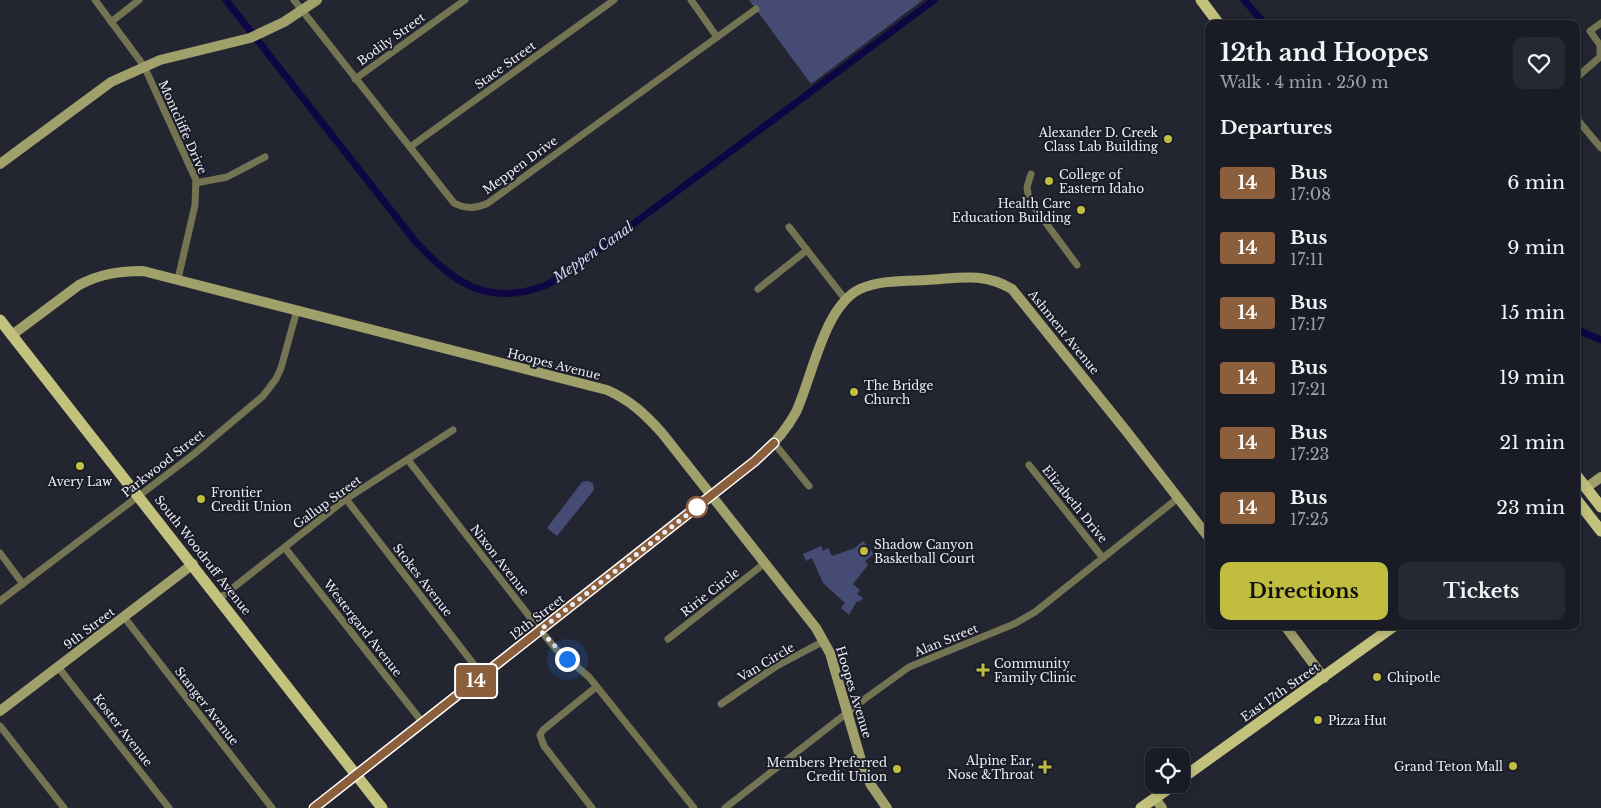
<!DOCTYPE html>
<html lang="en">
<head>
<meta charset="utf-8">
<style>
  :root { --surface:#1a1c25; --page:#272932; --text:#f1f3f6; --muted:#9fa1a7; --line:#383a42; --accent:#c1bd40 }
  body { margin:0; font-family:"Libre Baskerville",serif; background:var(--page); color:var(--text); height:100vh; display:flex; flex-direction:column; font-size:19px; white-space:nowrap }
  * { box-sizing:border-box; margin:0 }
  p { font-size:16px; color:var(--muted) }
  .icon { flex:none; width:28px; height:28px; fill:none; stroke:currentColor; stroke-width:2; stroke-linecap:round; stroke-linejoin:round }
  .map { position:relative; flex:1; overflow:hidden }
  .sheet { position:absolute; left:1205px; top:20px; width:375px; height:610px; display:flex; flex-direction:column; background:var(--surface); border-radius:10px; box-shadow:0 2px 12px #0003,0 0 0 1px var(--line) }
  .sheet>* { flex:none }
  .badge { padding:0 10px; border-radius:4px; font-size:18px; line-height:32px }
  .tools { position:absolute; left:1145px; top:748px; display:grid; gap:10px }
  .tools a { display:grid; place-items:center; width:45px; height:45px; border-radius:10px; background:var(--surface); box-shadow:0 2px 12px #0003,0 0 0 1px var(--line); font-size:25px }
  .you { position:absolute; width:25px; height:25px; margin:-12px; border:4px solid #fff; border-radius:50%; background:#1a73e8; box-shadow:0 0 0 8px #1a73e833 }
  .map>.badge { position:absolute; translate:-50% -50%; box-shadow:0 0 0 2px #fff }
  h2 { padding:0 15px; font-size:19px; line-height:45px }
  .round { display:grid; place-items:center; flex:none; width:52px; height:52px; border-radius:10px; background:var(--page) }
  .overview { display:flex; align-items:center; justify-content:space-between; height:85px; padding:0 15px }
  h1 { font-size:24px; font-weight:700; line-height:38px }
  .cta { display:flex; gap:10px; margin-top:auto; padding:10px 15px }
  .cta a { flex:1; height:58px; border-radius:10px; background:var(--accent); color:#111; font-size:20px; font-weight:700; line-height:58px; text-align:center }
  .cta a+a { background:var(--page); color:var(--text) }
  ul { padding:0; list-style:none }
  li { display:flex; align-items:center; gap:15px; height:65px; padding:0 15px }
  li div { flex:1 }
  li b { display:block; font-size:19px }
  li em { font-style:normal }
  li .badge { min-width:55px; font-weight:700; text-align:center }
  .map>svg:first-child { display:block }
</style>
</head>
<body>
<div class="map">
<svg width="1601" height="808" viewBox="0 0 1601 808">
  <rect width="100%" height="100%" fill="#232531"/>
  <g fill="#454b73">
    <polygon points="749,0 923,0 811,84"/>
    <polygon points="587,481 593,483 594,490 557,536 547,528 582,482"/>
    <polygon points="863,541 874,554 865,561 868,565 853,584 860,590 857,594 863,598 859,602 857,601 849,615 841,608 845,603 823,583 812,558 806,561 803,554 821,546 823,551 828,548 832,556 855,548"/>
  </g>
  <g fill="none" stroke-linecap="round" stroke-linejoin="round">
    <g stroke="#0e0643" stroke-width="7">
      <path d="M 226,0 L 415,241 C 453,282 486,307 544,286 C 554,282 564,274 574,268 L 934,0"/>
      <polyline points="1244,0 1265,24"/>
      <polyline points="1576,329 1601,340"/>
    </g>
    <g stroke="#747453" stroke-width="7">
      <polyline points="95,0 144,66 196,180 195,205 178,279"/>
      <path d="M 294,0 L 454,203 C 465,209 476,209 488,203 L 756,9"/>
      <polyline points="691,0 717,37"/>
      <polyline points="111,22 139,0"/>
      <polyline points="1576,78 1600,57 1600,45 1590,31 1601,23"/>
      <polyline points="355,79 465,0"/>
      <polyline points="1576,118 1601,148"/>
      <polyline points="410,147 614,0"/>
      <polyline points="1031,174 1027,187 1029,200 1077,265"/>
      <polyline points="196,183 227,177 265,157"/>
      <polyline points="789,227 845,299"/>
      <polyline points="758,289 807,250"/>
      <polyline points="774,443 809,486"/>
      <polyline points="408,460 540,630 556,649 589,677 694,808"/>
      <polyline points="1029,465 1103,558"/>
      <polyline points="346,499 482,675"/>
      <polyline points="285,548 423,723"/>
      <polyline points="0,553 23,584"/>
      <polyline points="220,598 346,499 453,430"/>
      <polyline points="0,601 194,454 263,396 276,379 281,368 297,310"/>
      <polyline points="124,617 272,808"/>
      <polyline points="668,639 765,563"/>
      <polyline points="58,667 169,808"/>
      <polyline points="721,704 775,667 824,641"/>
      <polyline points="0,726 64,808"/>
      <polyline points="592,808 544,746 540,735 543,730 596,687"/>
      <polyline points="725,808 866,698 909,667 1014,624 1035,612 1178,498"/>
    </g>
    <g stroke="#a0a06b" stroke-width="10">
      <polyline points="0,164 111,82 160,60 250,38 284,22 317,0"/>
      <path d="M 12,335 L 79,285 C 100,274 119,271 143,271 L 607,390 C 630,400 645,414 662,433 L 816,628 L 830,653 L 863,767 L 871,785 L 887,808"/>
      <polyline points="1586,488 1601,477"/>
      <polyline points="1285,626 1324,678"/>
      <polyline points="0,711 193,564"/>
      <polyline points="1155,798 1162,808"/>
      <path d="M 314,808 L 755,461 C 771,447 786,431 796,412 C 812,378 824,306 860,289 C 880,280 905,281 927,280 C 960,278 983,272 1012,289 L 1127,432 L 1209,538"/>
    </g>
    <g stroke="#c3c27d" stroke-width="11">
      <polyline points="1201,0 1219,24"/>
      <polyline points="0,320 382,808"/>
      <polyline points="1576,475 1601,507"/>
      <polyline points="1576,499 1601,531"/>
      <polyline points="1181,779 1394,626"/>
      <polyline points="1141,808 1175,784"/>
    </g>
  </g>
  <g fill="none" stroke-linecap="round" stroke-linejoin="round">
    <g stroke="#fff" stroke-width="11">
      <polyline id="line" points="314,808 755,461 774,443"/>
    </g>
    <use href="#line" stroke="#8b5e3c" stroke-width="8"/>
    <polyline stroke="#eceef6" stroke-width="5" stroke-dasharray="0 9" points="567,659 540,630 697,507"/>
  </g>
  <g fill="#c1bd40" stroke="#1a1c27" stroke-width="2">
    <circle cx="1168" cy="139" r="5"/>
    <circle cx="1049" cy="181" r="5"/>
    <circle cx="1081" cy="210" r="5"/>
    <circle cx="854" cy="392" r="5"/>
    <circle cx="80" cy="466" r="5"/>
    <circle cx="201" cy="499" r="5"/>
    <circle cx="864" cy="551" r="5"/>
    <path d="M980.5 662.5h5v5h5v5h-5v5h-5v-5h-5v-5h5z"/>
    <circle cx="1377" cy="677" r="5"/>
    <circle cx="1318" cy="720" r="5"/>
    <circle cx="1513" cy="766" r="5"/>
    <path d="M1042.5 759.5h5v5h5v5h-5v5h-5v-5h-5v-5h5z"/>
    <circle cx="897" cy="769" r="5"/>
  </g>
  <circle fill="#fff" stroke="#8b5e3c" stroke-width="2.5" cx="697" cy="507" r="10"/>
  <g text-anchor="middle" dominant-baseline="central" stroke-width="4" stroke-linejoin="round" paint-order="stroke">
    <g font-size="12" fill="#eceef6" stroke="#1a1c27">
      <text transform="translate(391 39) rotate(-36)">Bodily Street</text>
      <text transform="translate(505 65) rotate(-36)">Stace Street</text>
      <text transform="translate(183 127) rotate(66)">Montcliffe Drive</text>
      <text transform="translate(520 165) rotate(-36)">Meppen Drive</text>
      <text transform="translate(1064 332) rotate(51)">Ashment Avenue</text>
      <text transform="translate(554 364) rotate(14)">Hoopes Avenue</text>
      <text transform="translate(163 463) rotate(-38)">Parkwood Street</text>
      <text transform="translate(327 502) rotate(-36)">Gallup Street</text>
      <text transform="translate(1075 504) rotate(51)">Elizabeth Drive</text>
      <text transform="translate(203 555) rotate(52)">South Woodruff Avenue</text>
      <text transform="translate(500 560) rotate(52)">Nixon Avenue</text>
      <text transform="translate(423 580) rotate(52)">Stokes Avenue</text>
      <text transform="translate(710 592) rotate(-38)">Ririe Circle</text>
      <text transform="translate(537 617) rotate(-38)">12th Street</text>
      <text transform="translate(89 628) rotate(-37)">9th Street</text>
      <text transform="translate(363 628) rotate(52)">Westergard Avenue</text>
      <text transform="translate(946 640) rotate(-22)">Alan Street</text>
      <text transform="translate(766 662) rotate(-31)">Van Circle</text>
      <text transform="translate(854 692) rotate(73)">Hoopes Avenue</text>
      <text transform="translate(1280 692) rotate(-35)">East 17th Street</text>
      <text transform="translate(207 706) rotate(52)">Stanger Avenue</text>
      <text transform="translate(123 730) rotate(52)">Koster Avenue</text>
    </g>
    <g font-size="12" fill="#eceef6" stroke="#1a1c27" text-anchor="start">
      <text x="1158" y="132" text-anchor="end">Alexander D. Creek<tspan x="1158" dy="14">Class Lab Building</tspan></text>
      <text x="1059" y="174">College of<tspan x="1059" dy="14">Eastern Idaho</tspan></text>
      <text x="1071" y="203" text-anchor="end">Health Care<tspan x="1071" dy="14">Education Building</tspan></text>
      <text x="864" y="385">The Bridge<tspan x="864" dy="14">Church</tspan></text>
      <text x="80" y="481" text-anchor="middle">Avery Law</text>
      <text x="211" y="492">Frontier<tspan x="211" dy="14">Credit Union</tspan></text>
      <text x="874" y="544">Shadow Canyon<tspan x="874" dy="14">Basketball Court</tspan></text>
      <text x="994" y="663">Community<tspan x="994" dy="14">Family Clinic</tspan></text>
      <text x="1387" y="677">Chipotle</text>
      <text x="1328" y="720">Pizza Hut</text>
      <text x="1034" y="760" text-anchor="end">Alpine Ear,<tspan x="1034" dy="14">Nose &amp;Throat</tspan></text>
      <text x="887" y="762" text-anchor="end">Members Preferred<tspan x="887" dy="14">Credit Union</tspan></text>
      <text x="1503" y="766" text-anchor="end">Grand Teton Mall</text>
    </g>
    <g font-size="14" font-style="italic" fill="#d0d7fe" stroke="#1a1c27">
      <text transform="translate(593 252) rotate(-35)">Meppen Canal</text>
    </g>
  </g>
</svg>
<div class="tools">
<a><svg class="icon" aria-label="locate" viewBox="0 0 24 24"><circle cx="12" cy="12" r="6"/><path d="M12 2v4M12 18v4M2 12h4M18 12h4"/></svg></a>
</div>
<div class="you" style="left:567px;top:659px"></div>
<b class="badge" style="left:476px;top:681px;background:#8b5e3c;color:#fff">14</b>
<section class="sheet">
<div class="overview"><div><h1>12th and Hoopes</h1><p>Walk · 4 min · 250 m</p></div><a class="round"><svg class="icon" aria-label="heart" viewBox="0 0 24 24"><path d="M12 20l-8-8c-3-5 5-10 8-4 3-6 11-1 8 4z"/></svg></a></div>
<h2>Departures</h2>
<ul>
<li><span class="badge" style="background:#8b5e3c;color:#fff">14</span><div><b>Bus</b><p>17:08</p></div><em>6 min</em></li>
<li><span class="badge" style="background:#8b5e3c;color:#fff">14</span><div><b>Bus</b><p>17:11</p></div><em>9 min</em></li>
<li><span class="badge" style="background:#8b5e3c;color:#fff">14</span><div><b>Bus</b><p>17:17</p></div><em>15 min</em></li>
<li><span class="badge" style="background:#8b5e3c;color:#fff">14</span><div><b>Bus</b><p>17:21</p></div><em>19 min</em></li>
<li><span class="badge" style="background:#8b5e3c;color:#fff">14</span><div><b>Bus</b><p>17:23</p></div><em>21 min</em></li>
<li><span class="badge" style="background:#8b5e3c;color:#fff">14</span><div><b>Bus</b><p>17:25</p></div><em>23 min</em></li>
</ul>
<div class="cta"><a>Directions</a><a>Tickets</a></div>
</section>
</div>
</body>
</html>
